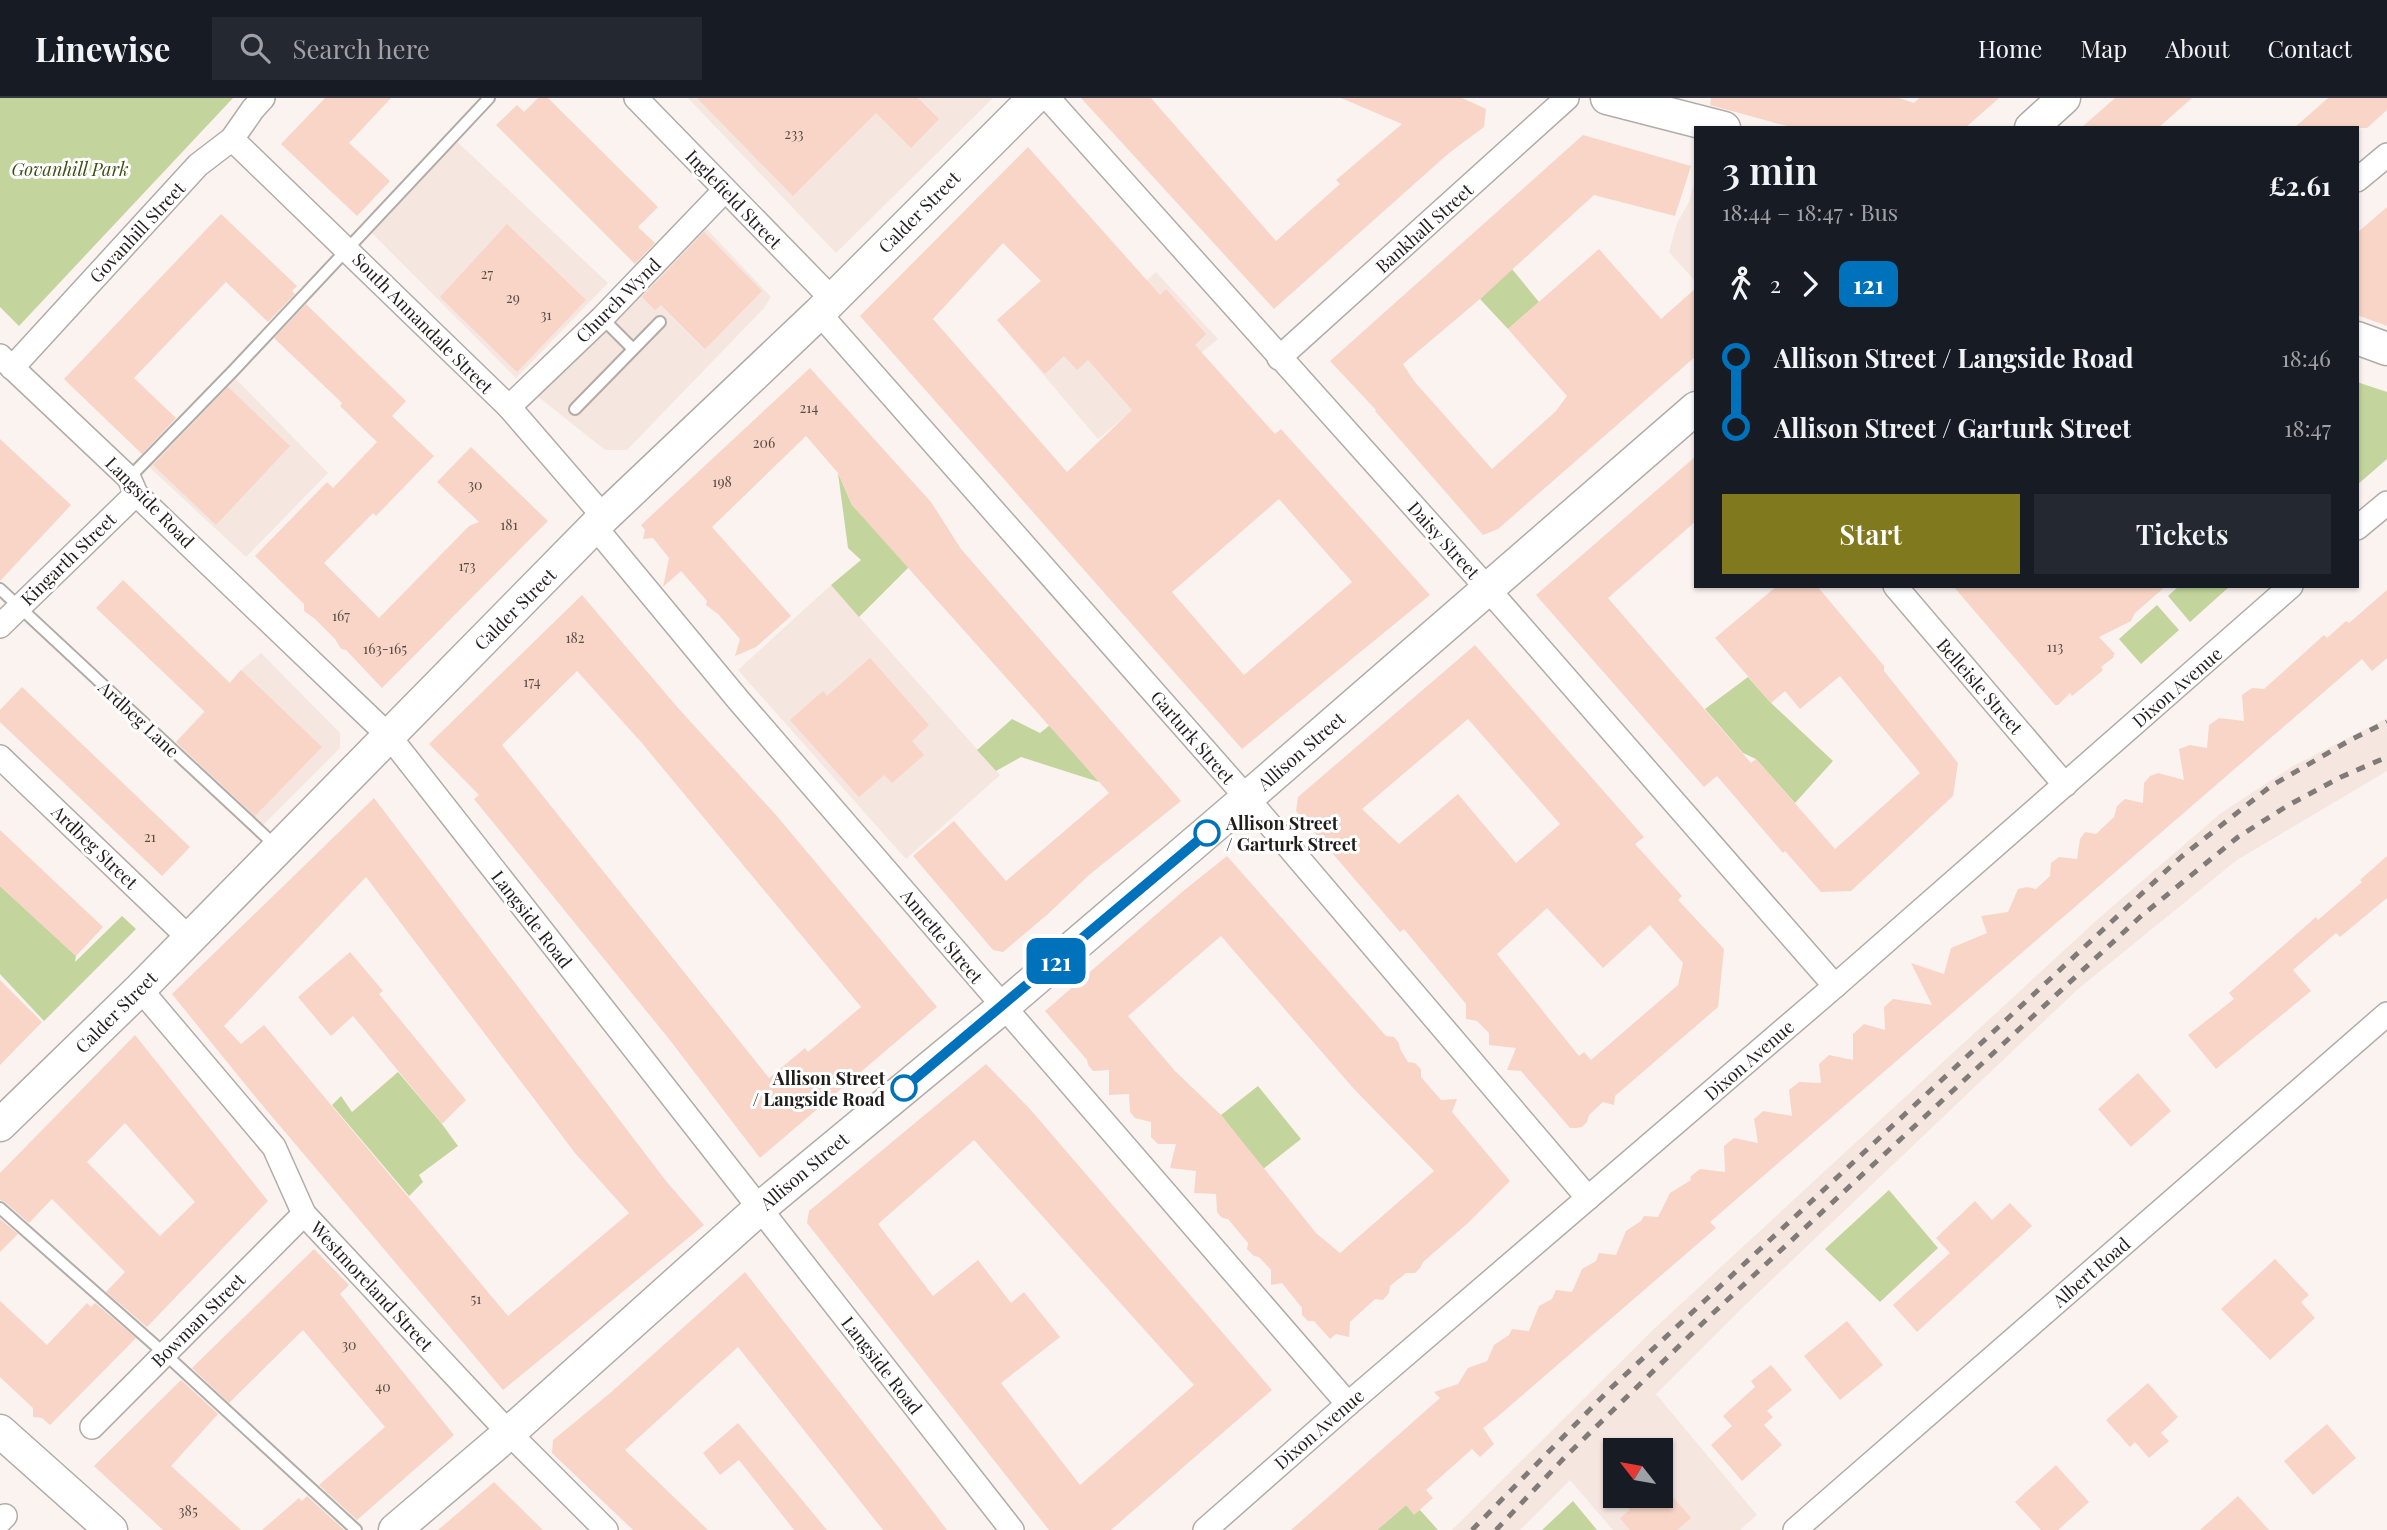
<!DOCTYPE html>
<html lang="en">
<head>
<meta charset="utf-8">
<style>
  :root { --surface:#171b24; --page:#242831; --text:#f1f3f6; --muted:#9ea1a6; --line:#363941; --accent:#80791e }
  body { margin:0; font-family:"Playfair Display",serif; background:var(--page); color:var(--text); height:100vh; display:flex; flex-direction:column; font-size:26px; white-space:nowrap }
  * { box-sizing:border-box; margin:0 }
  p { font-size:23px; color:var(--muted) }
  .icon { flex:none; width:38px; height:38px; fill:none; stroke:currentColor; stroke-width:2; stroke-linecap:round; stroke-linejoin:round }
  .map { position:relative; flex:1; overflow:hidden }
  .sheet { position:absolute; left:1694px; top:28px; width:665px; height:462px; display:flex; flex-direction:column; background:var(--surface); border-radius:0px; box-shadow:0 2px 5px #0004 }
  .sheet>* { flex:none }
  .badge { padding:0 14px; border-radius:10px; font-size:24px; line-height:46px }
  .needle { width:46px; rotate:301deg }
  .tools { position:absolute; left:1603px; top:1340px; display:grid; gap:14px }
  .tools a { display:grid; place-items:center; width:70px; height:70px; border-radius:0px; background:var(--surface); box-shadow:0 2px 5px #0004; font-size:35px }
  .map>.badge { position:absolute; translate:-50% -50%; box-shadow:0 0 0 4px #fff }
  .legs { display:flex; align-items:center; gap:10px; height:77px; padding:0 28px; font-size:23px }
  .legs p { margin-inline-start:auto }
  .summary { display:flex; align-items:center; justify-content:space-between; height:119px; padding:0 28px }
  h1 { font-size:38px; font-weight:600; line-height:52px }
  .primary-button { display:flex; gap:14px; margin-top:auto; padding:14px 28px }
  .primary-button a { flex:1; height:80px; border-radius:0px; background:var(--accent); color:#fff; font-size:28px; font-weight:600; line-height:80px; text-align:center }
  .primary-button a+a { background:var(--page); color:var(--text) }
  ul { padding:0 28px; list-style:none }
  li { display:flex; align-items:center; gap:24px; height:70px; font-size:26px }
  li i { display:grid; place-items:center; width:10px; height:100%; margin:0 9px; background:currentColor }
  li i::after { content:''; width:18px; height:18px; margin:-9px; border:5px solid; border-radius:50%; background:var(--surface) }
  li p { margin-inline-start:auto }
  li:first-child i { background:linear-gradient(#0000 50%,currentColor 0) }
  li:last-child i { background:linear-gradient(currentColor 50%,#0000 0) }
  header { display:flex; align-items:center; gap:42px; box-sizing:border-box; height:98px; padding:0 35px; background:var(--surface); border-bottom:2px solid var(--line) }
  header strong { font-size:33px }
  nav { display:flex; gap:38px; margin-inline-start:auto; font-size:24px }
  .search { width:490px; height:63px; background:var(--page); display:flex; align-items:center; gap:18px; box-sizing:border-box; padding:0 24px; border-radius:0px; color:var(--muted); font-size:26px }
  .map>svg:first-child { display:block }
</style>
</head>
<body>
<header>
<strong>Linewise</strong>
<div class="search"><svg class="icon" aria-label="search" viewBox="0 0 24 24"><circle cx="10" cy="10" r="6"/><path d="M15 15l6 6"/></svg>Search here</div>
<nav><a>Home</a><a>Map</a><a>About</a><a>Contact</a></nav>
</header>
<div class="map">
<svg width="2387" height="1432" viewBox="0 0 2387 1432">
  <rect width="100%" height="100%" fill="#fbf3f0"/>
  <g fill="#f5e6e0" fill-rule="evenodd">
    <polygon points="688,0 993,0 836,155"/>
    <polygon points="452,39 608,185 516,280 365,128"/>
    <polygon points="1696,78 1696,184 1669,154 1677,125 1689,104"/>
    <polygon points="701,125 771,199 764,210 627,352 605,352 536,297"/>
    <polygon points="1055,170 1110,216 1156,174 1218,241 1098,341 997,222"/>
    <polygon points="236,281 328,375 246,459 147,367"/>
    <polygon points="831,487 1000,677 906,761 738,572"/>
    <polygon points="261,555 340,635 340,650 261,729 176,644 241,572"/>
    <path d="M 2387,620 L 2387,673 L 2237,762 L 2078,891 L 1743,1209 L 1656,1296 L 1757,1417 L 1740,1432 L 1613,1432 L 1570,1382 L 1520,1432 L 1452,1432 L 1657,1228 L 2099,820 L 2221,715 L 2293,668 ZM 1615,1353 L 1661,1353 L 1661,1398 L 1615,1398 Z"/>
  </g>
  <g fill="#c3d59c">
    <polygon points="0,0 233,0 19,228 0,209"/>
    <polygon points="1512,171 1539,204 1508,231 1480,201"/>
    <polygon points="2357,284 2387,294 2387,361 2357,387"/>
    <polygon points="838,375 852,407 909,469 859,519 831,487 861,462 848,450"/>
    <polygon points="2179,488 2230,488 2190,524 2168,498"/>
    <polygon points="2157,507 2179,532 2141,566 2119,541"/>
    <polygon points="1748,579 1771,605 1833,663 1795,705 1756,661 1743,655 1705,611"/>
    <polygon points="1012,621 1040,635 1050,627 1099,684 1021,659 996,673 977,652"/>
    <polygon points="0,788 76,858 75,864 122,818 136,831 44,923 0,876"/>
    <polygon points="398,974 442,1026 458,1048 419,1077 423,1084 409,1098 332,1007 341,998 352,1014"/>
    <polygon points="1258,988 1301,1041 1263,1071 1221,1017"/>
    <polygon points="1889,1092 1938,1150 1880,1204 1825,1151"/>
    <polygon points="1573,1403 1597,1432 1542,1432"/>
    <polygon points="1406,1407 1414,1416 1420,1412 1438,1432 1377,1432"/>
  </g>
  <g fill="#f8d5c6" fill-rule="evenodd">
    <polygon points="325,0 391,0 349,45 390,83 357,118 281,46"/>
    <polygon points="538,0 548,0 658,109 638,129 655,145 635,166 496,27 517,7 524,14"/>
    <polygon points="697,0 918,0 939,21 911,50 876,15 793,98"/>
    <polygon points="1081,0 1151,0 1276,143 1340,86 1336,82 1402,26 1341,0 1462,0 1486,11 1484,29 1449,55 1274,211"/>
    <polygon points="1711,0 1899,0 1914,5 1919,0 1999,0 1965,30 1794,30 1710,7"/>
    <polygon points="2115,0 2192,0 2158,30 2081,30"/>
    <polygon points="2328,0 2387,0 2387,12 2367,30 2294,30"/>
    <polygon points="1583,37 1691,68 1675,118 1594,97 1480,201 1403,266 1414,283 1492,371 1556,313 1567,298 1508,231 1599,151 1661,221 1696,190 1696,258 1498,431 1483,437 1375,313 1376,312 1330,263"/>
    <path d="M 1028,49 L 1160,197 L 1166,191 L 1206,236 L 1195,247 L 1275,336 L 1281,331 L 1430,497 L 1242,651 L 860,218 ZM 1003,145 L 1041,183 L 997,222 L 1045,276 L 1064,258 L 1077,272 L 1088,262 L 1132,312 L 1067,374 L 933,221 ZM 1279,401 L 1352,484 L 1244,577 L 1172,494 Z"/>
    <polygon points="2387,109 2387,228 2357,217 2357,135"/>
    <polygon points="221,116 297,188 292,193 295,196 268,224 226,184 134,280 176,320 142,356 64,281"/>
    <polygon points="507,126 586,202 517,274 440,199"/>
    <polygon points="704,134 762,193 705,251 661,207 655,212 642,199"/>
    <polygon points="306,206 406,303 392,318 434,358 376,418 373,415 324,465 379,520 469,428 479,424 437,384 471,349 548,423 382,590 346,552 341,551 335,541 315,521 304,513 304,506 255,458 327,384 333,390 377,344 340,308 342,305 274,240"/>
    <polygon points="810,270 931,404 961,451 1181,703 1089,777 1048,816 1003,854 993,852 913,758 954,723 1006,783 1109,695 852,407 838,375 806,338 712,429 791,518 756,549 735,558 740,541 718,516 706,507 707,503 681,473 663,489 669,460 653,440 643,441 645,432 641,427"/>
    <polygon points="228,289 290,348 216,427 153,367"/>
    <polygon points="0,341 71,407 0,483"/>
    <polygon points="1696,358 1696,423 1608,500 1751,665 1756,661 1835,751 1920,675 1840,578 1800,611 1785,593 1771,605 1715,540 1777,488 1817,488 1884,568 1884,573 1958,665 1953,698 1851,793 1821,794 1785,753 1783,755 1717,678 1704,689 1536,497"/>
    <polygon points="123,482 230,585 241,572 322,649 255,718 176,644 205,614 96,510"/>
    <polygon points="1953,488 2166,488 2135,515 2131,523 2099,539 2115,556 2113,558 2114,559 2101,569 2103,572 2094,580 2072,598 2070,595 2058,607 2055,607"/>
    <polygon points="2387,492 2387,560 2372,573 2362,561 1710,1124 1716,1130 1496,1320 1483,1330 1494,1346 1480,1359 1472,1351 1426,1392 1433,1400 1414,1417 1406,1407 1377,1432 1291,1432 1440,1300 1434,1294 1458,1286 1468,1270 1487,1263 1494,1247 1509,1237 1512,1231 1529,1233 1539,1208 1552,1201 1556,1192 1572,1194 1582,1171 1596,1163 1599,1155 1616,1157 1626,1133 1641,1123 1644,1118 1658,1119 1670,1095 1691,1082 1690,1079 1700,1071 1725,1074 1724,1048 1734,1040 1758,1045 1754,1021 1763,1013 1792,1018 1789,992 1799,984 1821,985 1819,966 1829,957 1853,962 1853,936 1864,926 1885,932 1884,909 1893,901 1932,907 1911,865 1944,876 1951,850 1987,835 1981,818 2008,814 2018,791 2027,789 2036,791 2050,778 2051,765 2059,759 2077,761 2080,741 2085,734 2096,736 2114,719 2117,708 2125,701 2143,705 2144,685 2150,678 2158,675 2184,682 2179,651 2190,647 2207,650 2209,627 2219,620 2244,623 2242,597 2252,590 2264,591 2324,537 2327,540 2346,523 2349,525"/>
    <path d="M 582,497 L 678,610 L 776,717 L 937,909 L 760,1060 L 669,941 L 474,701 L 479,697 L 429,646 ZM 577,573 L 641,644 L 861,909 L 808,954 L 805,950 L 769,980 L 502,647 Z"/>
    <path d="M 1475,547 L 1644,739 L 1635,746 L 1682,798 L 1678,802 L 1724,851 L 1718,909 L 1615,998 L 1614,1007 L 1603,1004 L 1589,1017 L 1587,1024 L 1582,1029 L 1577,1030 L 1570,1030 L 1521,973 L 1507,972 L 1516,950 L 1489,947 L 1489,935 L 1477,923 L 1466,921 L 1466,906 L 1404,831 L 1400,834 L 1296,713 L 1298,699 ZM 1468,621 L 1560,726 L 1516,765 L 1458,696 L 1399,746 L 1362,711 ZM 1547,810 L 1603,870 L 1650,827 L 1683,865 L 1678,887 L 1591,962 L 1584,954 L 1579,958 L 1497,856 Z"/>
    <polygon points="870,560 929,627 912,643 924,657 892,685 884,677 859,699 790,622 823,593 827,598"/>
    <polygon points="22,589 190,749 162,778 0,624 0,612"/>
    <path d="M 374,700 L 666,1083 L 704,1127 L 503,1292 L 253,996 L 172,896 ZM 366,779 L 575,1055 L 629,1115 L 508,1218 L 264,927 L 241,946 L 224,928 Z"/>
    <polygon points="0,732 103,829 76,858 0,788"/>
    <path d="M 1227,758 L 1386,938 L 1394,939 L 1399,945 L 1400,951 L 1408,964 L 1415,965 L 1421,971 L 1421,979 L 1441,1002 L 1457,1001 L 1452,1014 L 1510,1083 L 1468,1125 L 1423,1164 L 1420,1170 L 1415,1175 L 1406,1175 L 1390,1188 L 1389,1195 L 1383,1202 L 1375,1201 L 1350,1224 L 1349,1239 L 1336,1236 L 1330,1241 L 1314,1223 L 1308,1223 L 1302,1217 L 1302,1210 L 1282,1185 L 1271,1187 L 1271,1172 L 1259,1159 L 1254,1158 L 1247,1151 L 1248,1145 L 1228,1121 L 1222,1120 L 1217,1114 L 1216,1096 L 1194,1095 L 1196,1073 L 1170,1070 L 1176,1046 L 1158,1046 L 1151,1039 L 1151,1024 L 1135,1020 L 1130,1014 L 1129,996 L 1109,997 L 1109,972 L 1093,973 L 1088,967 L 1087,962 L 1045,913 L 1182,794 ZM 1221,838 L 1354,991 L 1434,1073 L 1340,1155 L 1316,1135 L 1221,1017 L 1175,973 L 1128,918 Z"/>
    <polygon points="2387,758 2387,800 2340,839 2336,835 2293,872 2311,893 2216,971 2188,937 2234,901 2229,895 2316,819 2318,822 2362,784 2360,782"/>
    <polygon points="350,854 383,893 379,896 466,1002 442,1026 353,918 331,938 298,899"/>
    <polygon points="0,882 42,924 0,967"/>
    <path d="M 135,937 L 268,1103 L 147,1229 L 106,1194 L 125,1174 L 52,1101 L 29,1125 L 5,1104 L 0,1102 L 0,1075 ZM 125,1025 L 195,1104 L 160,1138 L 87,1064 Z"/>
    <path d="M 986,966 L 1029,1010 L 1272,1292 L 1111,1432 L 1049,1432 L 807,1125 L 809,1113 ZM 974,1042 L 1194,1287 L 1080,1387 L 1001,1285 L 1060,1239 L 1024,1194 L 1011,1205 L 978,1162 L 933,1198 L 878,1126 Z"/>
    <polygon points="2138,975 2171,1013 2131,1049 2098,1011"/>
    <polygon points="1975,1103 1992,1122 2010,1105 2032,1128 1917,1234 1893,1207 1950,1155 1936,1140"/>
    <polygon points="0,1121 18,1136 0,1154"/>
    <polygon points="314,1151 349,1187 340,1196 454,1337 357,1422 319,1387 385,1329 303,1232 229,1305 192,1270"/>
    <polygon points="2275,1161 2309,1197 2301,1204 2315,1220 2270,1262 2221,1211"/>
    <polygon points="745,1174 914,1389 947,1432 883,1432 738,1249 625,1352 708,1432 633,1432 552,1355 553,1342 609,1296"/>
    <polygon points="0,1203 47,1247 87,1205 91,1209 95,1205 136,1240 50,1327 42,1320 33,1319 33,1310 0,1279"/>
    <polygon points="1847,1223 1883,1267 1840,1302 1804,1258"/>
    <polygon points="1771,1267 1792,1292 1767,1313 1773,1319 1764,1327 1782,1347 1742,1383 1711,1347 1732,1328 1723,1318 1755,1289 1751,1283"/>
    <polygon points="181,1282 218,1316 171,1368 241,1432 163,1432 94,1368"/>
    <polygon points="2148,1285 2178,1319 2161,1335 2169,1343 2149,1360 2135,1344 2130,1349 2106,1322"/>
    <polygon points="738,1325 827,1432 794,1432 739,1362 720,1377 703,1355"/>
    <polygon points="2327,1326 2356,1360 2313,1397 2284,1363"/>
    <polygon points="2056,1367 2089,1404 2058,1432 2041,1432 2015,1404"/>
    <polygon points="494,1384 543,1432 438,1432 465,1409"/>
    <polygon points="307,1398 344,1432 262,1432 299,1400 302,1403"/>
    <polygon points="1618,1398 1672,1398 1691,1420 1677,1432 1630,1432 1620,1420 1630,1412"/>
    <polygon points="2238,1398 2269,1432 2200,1432"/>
  </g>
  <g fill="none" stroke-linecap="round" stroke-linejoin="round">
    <g stroke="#b2aca9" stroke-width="14">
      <g id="lane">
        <polyline points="602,220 633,251"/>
        <polyline points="575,311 660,224"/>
        <polyline points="129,380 234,272 489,0"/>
        <polyline points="0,491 277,749"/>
        <polyline points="0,1110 165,1256 356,1432"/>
      </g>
    </g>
    <g stroke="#b2aca9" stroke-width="26">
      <g id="street">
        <polyline points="636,0 832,201"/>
        <polyline points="1048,0 1487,490 1835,888"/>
        <polyline points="232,41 509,309 604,419"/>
        <polyline points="2357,82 2387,57"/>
        <polyline points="819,215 1247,700 1588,1100"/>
        <polyline points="0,258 129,380 136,396 389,638 1012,1432"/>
        <polyline points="1279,260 1567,0"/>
        <polyline points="12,270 198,67 232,41 253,11 263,0"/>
        <polyline points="509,309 602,220 725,92"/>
        <polyline points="595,429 740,604 1348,1306"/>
        <polyline points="2357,430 2387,405"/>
        <polyline points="1895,488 2065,687"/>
        <polyline points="0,528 136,396"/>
        <polyline points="0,659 189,840"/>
        <polyline points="140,891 274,1049 304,1116 509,1335 606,1432"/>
        <polyline points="92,1329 304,1116"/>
        <polyline points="0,1423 5,1418"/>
        <polyline points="1205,1432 1348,1306 1835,888 2291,488"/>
        <polyline points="1795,1432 2387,916"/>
      </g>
    </g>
    <g stroke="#b2aca9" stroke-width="35">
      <g id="secondary">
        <polyline points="1607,0 1724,30"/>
        <polyline points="2031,30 2064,0"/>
        <polyline points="2357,240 2387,251"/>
        <polyline points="0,1027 140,891 604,419 819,215 1034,0"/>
        <polyline points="0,1333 111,1432"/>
        <polyline points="395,1432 509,1335 759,1111 1003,909 1247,700 1696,310"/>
      </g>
    </g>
    <use href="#lane" stroke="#fff" stroke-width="10"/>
    <use href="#street" stroke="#fff" stroke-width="23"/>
    <use href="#secondary" stroke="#fff" stroke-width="32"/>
    <g stroke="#807b79" stroke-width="5" stroke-dasharray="9 9" stroke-linecap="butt">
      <polyline points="1472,1432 1611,1290 2181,759 2271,688 2352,641 2387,624"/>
      <polyline points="1496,1432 1566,1358 1710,1218 2140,819 2238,739 2287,708 2341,679 2387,659"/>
    </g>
  </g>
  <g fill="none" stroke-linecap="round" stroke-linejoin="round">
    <g stroke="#fff" stroke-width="16">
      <polyline id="line-1" points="904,990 1207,735"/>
    </g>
    <use href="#line-1" stroke="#0072bc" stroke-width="10"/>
  </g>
  <g fill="#fff" stroke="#0072bc" stroke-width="3.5">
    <circle cx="1207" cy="735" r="12"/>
    <circle cx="904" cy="990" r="12"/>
  </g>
  <g text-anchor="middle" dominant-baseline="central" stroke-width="6" stroke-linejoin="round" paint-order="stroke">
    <g font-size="14" fill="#564b46">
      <text x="794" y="35">233</text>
      <text x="487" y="175">27</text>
      <text x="513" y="199">29</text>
      <text x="546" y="216">31</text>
      <text x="809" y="309">214</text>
      <text x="764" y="344">206</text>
      <text x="722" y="383">198</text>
      <text x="475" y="386">30</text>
      <text x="509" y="426">181</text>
      <text x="467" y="467">173</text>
      <text x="341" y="517">167</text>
      <text x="575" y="539">182</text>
      <text x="2055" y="548">113</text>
      <text x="385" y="550">163-165</text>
      <text x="532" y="583">174</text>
      <text x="150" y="738">21</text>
      <text x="476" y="1200">51</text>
      <text x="349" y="1246">30</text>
      <text x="383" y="1288">40</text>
      <text x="188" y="1412">385</text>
    </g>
    <g font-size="18" font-style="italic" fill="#3f4e13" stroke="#fff">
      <text x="70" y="71">Govanhill Park</text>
    </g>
    <g font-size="18" fill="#201d1c" stroke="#fff">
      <text transform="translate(734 101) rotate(46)">Inglefield Street</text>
      <text transform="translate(919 114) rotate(-45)">Calder Street</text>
      <text transform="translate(1424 130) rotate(-42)">Bankhall Street</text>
      <text transform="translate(137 134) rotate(-47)">Govanhill Street</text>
      <text transform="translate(618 202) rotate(-45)">Church Wynd</text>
      <text transform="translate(423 225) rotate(45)">South Annandale Street</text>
      <text transform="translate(150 404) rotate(46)">Langside Road</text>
      <text transform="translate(1444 442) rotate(48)">Daisy Street</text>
      <text transform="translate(68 461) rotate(-44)">Kingarth Street</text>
      <text transform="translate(515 511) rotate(-45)">Calder Street</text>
      <text transform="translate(1980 588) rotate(49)">Belleisle Street</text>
      <text transform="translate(2177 589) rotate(-41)">Dixon Avenue</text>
      <text transform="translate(139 621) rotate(43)">Ardbeg Lane</text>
      <text transform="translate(1193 639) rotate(49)">Garturk Street</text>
      <text transform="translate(1301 653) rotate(-41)">Allison Street</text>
      <text transform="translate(95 749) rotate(44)">Ardbeg Street</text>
      <text transform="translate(532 821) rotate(52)">Langside Road</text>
      <text transform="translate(942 838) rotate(50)">Annette Street</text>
      <text transform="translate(116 914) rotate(-45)">Calder Street</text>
      <text transform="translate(1749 962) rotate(-41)">Dixon Avenue</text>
      <text transform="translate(804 1073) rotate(-40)">Allison Street</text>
      <text transform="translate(2091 1174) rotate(-41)">Albert Road</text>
      <text transform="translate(372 1188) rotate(47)">Westmoreland Street</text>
      <text transform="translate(198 1222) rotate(-45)">Bowman Street</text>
      <text transform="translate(882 1267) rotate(52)">Langside Road</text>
      <text transform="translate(1319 1331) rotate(-41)">Dixon Avenue</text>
    </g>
    <g font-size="18" font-weight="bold" fill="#201d1c" stroke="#fff" text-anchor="start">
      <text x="1226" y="725">Allison Street<tspan x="1226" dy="21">/ Garturk Street</tspan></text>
      <text x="885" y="980" text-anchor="end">Allison Street<tspan x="885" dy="21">/ Langside Road</tspan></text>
    </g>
  </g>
</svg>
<div class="tools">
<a><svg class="needle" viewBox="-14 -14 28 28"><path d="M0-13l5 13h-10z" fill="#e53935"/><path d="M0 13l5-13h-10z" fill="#9ea1a6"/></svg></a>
</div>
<b class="badge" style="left:1056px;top:863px;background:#0072bc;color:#fff">121</b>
<section class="sheet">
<div class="summary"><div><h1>3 min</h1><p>18:44 – 18:47 · Bus</p></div><b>£2.61</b></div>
<div class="legs"><svg class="icon" aria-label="walk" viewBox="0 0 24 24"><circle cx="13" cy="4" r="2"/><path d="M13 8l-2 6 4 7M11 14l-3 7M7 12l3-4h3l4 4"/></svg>2<svg class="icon" aria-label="forward" viewBox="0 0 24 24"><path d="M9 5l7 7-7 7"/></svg><b class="badge" style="background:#0072bc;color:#fff">121</b></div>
<ul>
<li><i style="color:#0072bc"></i><b>Allison Street / Langside Road</b><p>18:46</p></li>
<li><i style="color:#0072bc"></i><b>Allison Street / Garturk Street</b><p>18:47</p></li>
</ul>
<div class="primary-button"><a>Start</a><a>Tickets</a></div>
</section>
</div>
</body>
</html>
